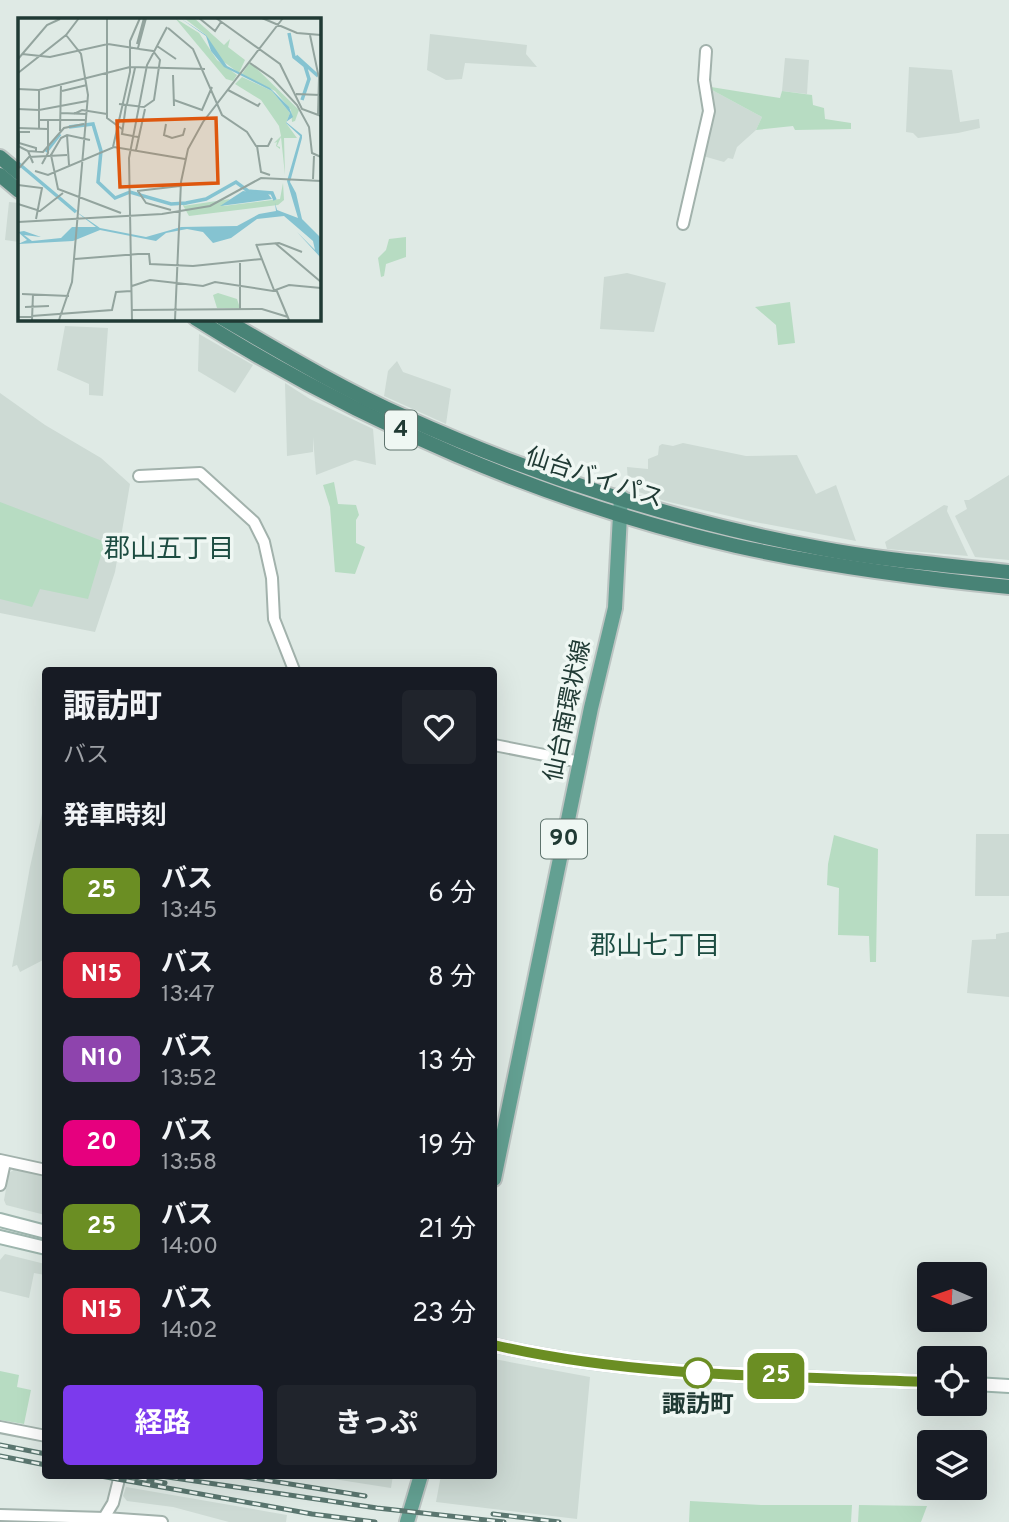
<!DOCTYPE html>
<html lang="ja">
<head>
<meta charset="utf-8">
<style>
  :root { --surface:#171b24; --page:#20242c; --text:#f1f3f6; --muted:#9ea1a6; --accent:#7c3aed }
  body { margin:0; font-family:Overpass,"Noto Sans JP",sans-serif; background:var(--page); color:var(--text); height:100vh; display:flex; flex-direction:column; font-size:26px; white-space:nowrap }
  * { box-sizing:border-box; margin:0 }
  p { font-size:23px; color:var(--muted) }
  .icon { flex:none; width:38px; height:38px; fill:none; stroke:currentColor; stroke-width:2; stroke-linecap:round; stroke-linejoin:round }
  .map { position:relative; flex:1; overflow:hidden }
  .details { position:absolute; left:42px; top:667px; width:455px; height:812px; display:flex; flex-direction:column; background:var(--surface); border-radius:7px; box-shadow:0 7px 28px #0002 }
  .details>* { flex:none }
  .badge { padding:0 14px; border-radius:10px; font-size:24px; line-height:46px }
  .needle { width:46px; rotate:272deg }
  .buttons { position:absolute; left:917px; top:1262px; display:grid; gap:14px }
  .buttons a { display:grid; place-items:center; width:70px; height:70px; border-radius:7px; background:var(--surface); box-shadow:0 7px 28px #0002; font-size:35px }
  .map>.badge { position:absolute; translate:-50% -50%; box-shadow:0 0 0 4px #fff }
  h2 { padding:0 21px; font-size:26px; line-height:63px }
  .round { display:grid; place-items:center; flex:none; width:74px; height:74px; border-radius:7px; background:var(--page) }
  .summary { display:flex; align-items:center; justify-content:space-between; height:119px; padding:0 21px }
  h1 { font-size:33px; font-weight:700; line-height:52px }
  .cta { display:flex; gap:14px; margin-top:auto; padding:14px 21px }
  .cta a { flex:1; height:80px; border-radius:7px; background:var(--accent); color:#fff; font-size:28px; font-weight:700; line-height:80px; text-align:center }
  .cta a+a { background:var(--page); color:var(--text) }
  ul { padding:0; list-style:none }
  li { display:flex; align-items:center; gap:21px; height:84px; padding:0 21px }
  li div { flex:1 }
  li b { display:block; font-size:26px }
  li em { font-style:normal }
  li .badge { min-width:77px; font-weight:700; text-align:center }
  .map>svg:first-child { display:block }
</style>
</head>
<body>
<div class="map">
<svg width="1009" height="1522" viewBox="0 0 1009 1522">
  <rect width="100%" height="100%" fill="#dfeae5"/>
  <g fill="#cddad4">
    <polygon points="430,34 527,45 526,54 537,67 465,63 462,79 446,80 427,70"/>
    <polygon points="785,58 809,60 807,94 782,91"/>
    <polygon points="909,67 952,70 960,122 979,119 980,128 958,133 918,138 913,133 906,132"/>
    <polygon points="712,90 762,117 756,130 737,147 733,159 728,158 724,162 703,156 715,109"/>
    <polygon points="9,202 19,203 19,242 5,240"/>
    <polygon points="627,273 666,283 654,332 600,329 604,277"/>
    <polygon points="65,326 108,328 103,396 89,395 89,384 57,370"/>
    <polygon points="199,334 253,365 235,393 198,371"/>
    <polygon points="397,361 403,372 451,389 446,424 384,396 388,371"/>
    <polygon points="285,383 310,399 373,429 376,465 355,460 316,475 313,437 313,452 287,456"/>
    <polygon points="0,393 45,425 101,458 130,484 115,572 95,632 0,613"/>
    <polygon points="683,443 746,456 797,455 816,494 836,485 856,541 750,521 665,501 636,491 628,483 627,467 648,469 648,459 658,455 659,446 662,444 673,446"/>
    <polygon points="1009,475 1009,560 975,557 955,516 967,509 964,500 969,500"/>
    <polygon points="944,505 948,506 947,511 968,556 887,549 885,542"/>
    <polygon points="45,800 45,959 20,972 17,965 12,967 30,867"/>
    <polygon points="976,834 1009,834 1009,896 975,896"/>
    <polygon points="1009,932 1009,997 967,993 972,940 996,939 996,934"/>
    <polygon points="15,1169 45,1175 45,1215 6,1205 4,1200 9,1173"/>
    <polygon points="5,1254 45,1264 45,1275 34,1273 29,1298 0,1291 0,1260"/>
    <polygon points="494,1359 590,1377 577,1519 436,1502 441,1475 494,1475"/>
    <polygon points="308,1475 393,1475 391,1488"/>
    <polygon points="126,1487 287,1515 286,1522 229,1522 173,1507 127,1501 123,1496"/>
  </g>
  <g fill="#b7dcc2">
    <polygon points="711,87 780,98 782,91 812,95 813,105 824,108 825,119 851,123 851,129 795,130 793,126 756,130 762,117 712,90"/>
    <polygon points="406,237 406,257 386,264 384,276 381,277 378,258 386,250 389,239"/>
    <polygon points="790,302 795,343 778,345 776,325 755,307"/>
    <polygon points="334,482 338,504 356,505 359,515 356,520 356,543 365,547 355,574 335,572 330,507 323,485"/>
    <polygon points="0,502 105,542 88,599 40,589 32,607 0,599"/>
    <polygon points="834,835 878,849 876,962 870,962 869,936 838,935 839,888 827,885 828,864"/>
    <polygon points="0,1371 19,1375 17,1387 31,1390 24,1424 0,1420"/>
    <polygon points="690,1501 761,1505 852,1505 851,1522 689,1522"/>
    <polygon points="859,1505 927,1506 921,1522 858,1522"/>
  </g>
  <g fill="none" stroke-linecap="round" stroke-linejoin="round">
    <g stroke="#a2b2ac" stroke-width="14">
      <g id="tertiary">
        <polyline points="683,224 709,111 704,80 706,51"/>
        <polyline points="139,476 200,473 254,522 264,542 272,578 274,619 294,670"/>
        <polyline points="494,745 580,762"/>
        <polyline points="0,1160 46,1170"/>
        <polyline points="0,1185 5,1162"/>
        <polyline points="0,1427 46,1436"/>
        <polyline points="0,1515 105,1518 162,1522"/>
        <polyline points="102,1521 113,1503 120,1475"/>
      </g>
    </g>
    <g stroke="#9eb6ae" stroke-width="16">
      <g id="secondary">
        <polyline points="0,1220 46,1232"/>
        <polyline points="0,1237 46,1248"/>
        <path d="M 494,1345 C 636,1378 783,1376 929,1382"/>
        <polyline points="975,1384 1009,1386"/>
      </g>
    </g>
    <g stroke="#bcc4c2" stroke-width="18">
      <g id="primary">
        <polyline points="494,1179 591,708 615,608 621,497"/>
        <polyline points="407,1522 421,1475"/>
      </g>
    </g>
    <g stroke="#bcc4c2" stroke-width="18">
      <g id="trunk">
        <polyline points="0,157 19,173"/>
        <polyline points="0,175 19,191"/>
        <path d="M 195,318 C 360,422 546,503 736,546 C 826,566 918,578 1009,587"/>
        <path d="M 222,318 C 282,353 342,389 405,417 C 535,476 679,522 819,548 C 882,560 946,565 1009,572"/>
      </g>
    </g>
    <use href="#tertiary" stroke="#fff" stroke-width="10"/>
    <use href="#secondary" stroke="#fff" stroke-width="12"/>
    <use href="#primary" stroke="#63a092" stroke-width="14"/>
    <use href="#trunk" stroke="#488376" stroke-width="14"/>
    <g stroke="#5a766f" stroke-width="5">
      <g id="rail">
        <polyline points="0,1445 46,1454"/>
        <polyline points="0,1456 46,1465"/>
        <polyline points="95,1475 312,1514 375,1522"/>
        <polyline points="123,1475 165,1483"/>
        <polyline points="154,1475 377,1508 504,1522"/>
        <polyline points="233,1475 365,1496"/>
        <polyline points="493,1514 559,1522"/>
      </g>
    </g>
    <use href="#rail" stroke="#eff7f3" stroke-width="2.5" stroke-dasharray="8" stroke-linecap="butt"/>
  </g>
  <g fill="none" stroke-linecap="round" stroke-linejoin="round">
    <g stroke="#fff" stroke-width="16">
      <path id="line" d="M 494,1345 C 636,1378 783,1376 929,1382"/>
    </g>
    <use href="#line" stroke="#6b8e23" stroke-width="10"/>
  </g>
  <circle fill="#fff" stroke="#6b8e23" stroke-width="3.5" cx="698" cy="1373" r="14"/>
  <g text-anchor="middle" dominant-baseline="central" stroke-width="7" stroke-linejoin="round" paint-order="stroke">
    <g fill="#eff7f3" stroke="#5e736d" stroke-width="2">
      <rect x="385" y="410.5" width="32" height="39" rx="5"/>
      <rect x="541" y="819.5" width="46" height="39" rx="5"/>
    </g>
    <g font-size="23" font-weight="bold" fill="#203a34">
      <text x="401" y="430">4</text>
      <text x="564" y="839">90</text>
    </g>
    <g font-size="24" fill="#203a34" stroke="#eff7f3">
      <text transform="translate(594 479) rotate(18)">仙台バイパス</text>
      <text transform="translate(569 711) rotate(-78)">仙台南環状線</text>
    </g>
    <g font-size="24" font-weight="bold" fill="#203a34" stroke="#eff7f3">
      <text x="698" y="1406">諏訪町</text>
    </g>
    <g font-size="26" fill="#1c4c41" stroke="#eff7f3">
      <text x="169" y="550">郡山五丁目</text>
      <text x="655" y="947">郡山七丁目</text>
    </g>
  </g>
  <g transform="translate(18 18)">
    <rect width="303" height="303" fill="#dfeae5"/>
    <path d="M 157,0 L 181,15 L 199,42 L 219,57 L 215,63 L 208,61 ZM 166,0 L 176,0 L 206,27 L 212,21 L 210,29 L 227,42 L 221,55 L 199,39 L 188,17 ZM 232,44 L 281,92 L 277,103 L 274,104 L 273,92 L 257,73 L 224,56 ZM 224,59 L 254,73 L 272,95 L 268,105 L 279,120 L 266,120 L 267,157 L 263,119 L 259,128 L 262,129 L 262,131 L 258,128 L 259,124 L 256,125 L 263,118 L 261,108 L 243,82 L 217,66 ZM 265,165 L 266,182 L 260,187 L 171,198 L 163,184 L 175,184 L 165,188 L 212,181 L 205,188 L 262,181 ZM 200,275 L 219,281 L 222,290 L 199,290 L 195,277 Z" fill="#b7dcc2"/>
    <path d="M 162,0 L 188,17 L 209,48 L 252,70 L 271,89 L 275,99 L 268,104 L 284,117 L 284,120 L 272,164 L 278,175 L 284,201 L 303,220 L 303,240 L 279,214 L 297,232 L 295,223 L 266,198 L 239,201 L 213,220 L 195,225 L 185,214 L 169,211 L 148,215 L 138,223 L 82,212 L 55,223 L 0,226 L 9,222 L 0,214 L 6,213 L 23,219 L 6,217 L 14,223 L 43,220 L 54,209 L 78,209 L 53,190 L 82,210 L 128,219 L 163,209 L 219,208 L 241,196 L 258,193 L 257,185 L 259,192 L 280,200 L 269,163 L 282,118 L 268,105 L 272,95 L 254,73 L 206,49 L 193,33 L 188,18 ZM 225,173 L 250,176 L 254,181 L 202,188 Z" fill="#85c3d1"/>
    <path fill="none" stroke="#85c3d1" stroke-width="3.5" d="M 271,15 L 276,39 L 287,48 L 291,61 L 284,82M 278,38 L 300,58M 51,109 L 75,106 L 83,133 L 80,164 L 97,180 L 112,174 L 153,186 L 168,185 L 188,181 L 218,164 L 230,173 L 254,175 L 257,182M 28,134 L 42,116M 0,145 L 58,194"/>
    <path fill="none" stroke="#93a49e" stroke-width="2" d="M 89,0 L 89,100 L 104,111M 181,0 L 197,13 L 203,4M 198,0 L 262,46 L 284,91 L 303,98M 244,0 L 279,15 L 303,17M 150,10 L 175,31 L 204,97 L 229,114 L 238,128 L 250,128 L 254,120M 292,17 L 301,60 L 300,97M 119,26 L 126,0M 139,28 L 158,41M 120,30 L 128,0M 4,36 L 32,39 L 90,26 L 122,31M 0,41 L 29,7 L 42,1M 232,45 L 255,61 L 279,87 L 291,109 L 294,135 L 303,139M 0,55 L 48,17 L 61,0M 155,57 L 156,88M 0,71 L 21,72 L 112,49 L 187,51M 210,72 L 240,88 L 242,85M 44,73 L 69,67M 278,76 L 302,77M 156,82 L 184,92 L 194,69M 101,86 L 126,89 L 136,82 L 142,42 L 135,33 L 121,31M 109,86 L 117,50M 108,87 L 104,116 L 120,119M 0,91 L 21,92 L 69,83M 43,95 L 68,96M 56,96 L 64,92 L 89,96M 21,102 L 68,102M 148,106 L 146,117 L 154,120 L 165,117 L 167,110M 0,110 L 30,111M 21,111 L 21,72M 42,113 L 43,66M 12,114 L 1,114 L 1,125 L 18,130 L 18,134M 49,117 L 51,147M 72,122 L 49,117 L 43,120 L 33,137 L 40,171 L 103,195M 0,128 L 10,133 L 15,145M 239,128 L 243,154 L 252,157M 95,129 L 112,54 L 112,23 L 122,0M 118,132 L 127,91M 10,133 L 25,134 L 46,110 L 66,106M 24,146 L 30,135 L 30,102M 1,150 L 11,139 L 49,137M 17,153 L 30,157 L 96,129 L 167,141M 295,161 L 296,138M 0,167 L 24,170 L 18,201M 119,173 L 162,168M 120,173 L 128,185 L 153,192M 0,186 L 22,193 L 45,175M 0,204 L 144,196 L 192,188 L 243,160 L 303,163M 257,225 L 303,264M 238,226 L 256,272M 238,227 L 261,225 L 284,234M 57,241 L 120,236 L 131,236 L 132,246 L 175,248 L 244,241M 222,243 L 222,291M 114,268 L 132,262 L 185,268 L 197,264 L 255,273 L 271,267 L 303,270M 258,271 L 271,302M 4,276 L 51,278M 7,289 L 31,288M 114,292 L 244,291 L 270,299M 0,299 L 94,292 L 98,274 L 113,273M 14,302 L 15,276M 41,302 L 54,264 L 70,77 L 63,36 L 48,17M 114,302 L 111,140 L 129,47 L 149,9M 157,302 L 163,164 L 170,131 L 185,104 L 265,0"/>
    <path fill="#de570e" fill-opacity="0.15" stroke="#de570e" stroke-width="3.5" d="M 198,100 L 200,165 L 102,169 L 99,103 Z"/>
    <rect width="303" height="303" fill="none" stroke="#203a34" stroke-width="3.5"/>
  </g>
</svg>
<div class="buttons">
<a><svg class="needle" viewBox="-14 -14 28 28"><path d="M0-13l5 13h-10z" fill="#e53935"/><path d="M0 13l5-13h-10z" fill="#9ea1a6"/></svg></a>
<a><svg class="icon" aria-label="locate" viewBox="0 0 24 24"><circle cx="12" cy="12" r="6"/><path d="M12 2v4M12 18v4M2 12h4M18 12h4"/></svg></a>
<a><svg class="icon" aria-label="layers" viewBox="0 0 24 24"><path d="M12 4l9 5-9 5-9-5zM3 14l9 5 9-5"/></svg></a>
</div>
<b class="badge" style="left:776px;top:1376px;background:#6b8e23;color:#fff">25</b>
<section class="details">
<div class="summary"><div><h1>諏訪町</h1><p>バス</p></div><a class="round"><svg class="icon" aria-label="heart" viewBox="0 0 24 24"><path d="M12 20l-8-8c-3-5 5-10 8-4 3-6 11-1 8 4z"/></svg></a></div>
<h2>発車時刻</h2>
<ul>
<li><span class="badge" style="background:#6b8e23;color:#fff">25</span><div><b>バス</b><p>13:45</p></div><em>6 分</em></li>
<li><span class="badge" style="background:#d7263d;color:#fff">N15</span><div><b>バス</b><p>13:47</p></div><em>8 分</em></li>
<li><span class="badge" style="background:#8e44ad;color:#fff">N10</span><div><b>バス</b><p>13:52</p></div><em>13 分</em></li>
<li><span class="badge" style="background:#e6007e;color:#fff">20</span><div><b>バス</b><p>13:58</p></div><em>19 分</em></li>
<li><span class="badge" style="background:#6b8e23;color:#fff">25</span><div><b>バス</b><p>14:00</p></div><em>21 分</em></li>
<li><span class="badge" style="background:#d7263d;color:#fff">N15</span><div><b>バス</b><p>14:02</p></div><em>23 分</em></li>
</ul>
<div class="cta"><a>経路</a><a>きっぷ</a></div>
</section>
</div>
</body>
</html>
